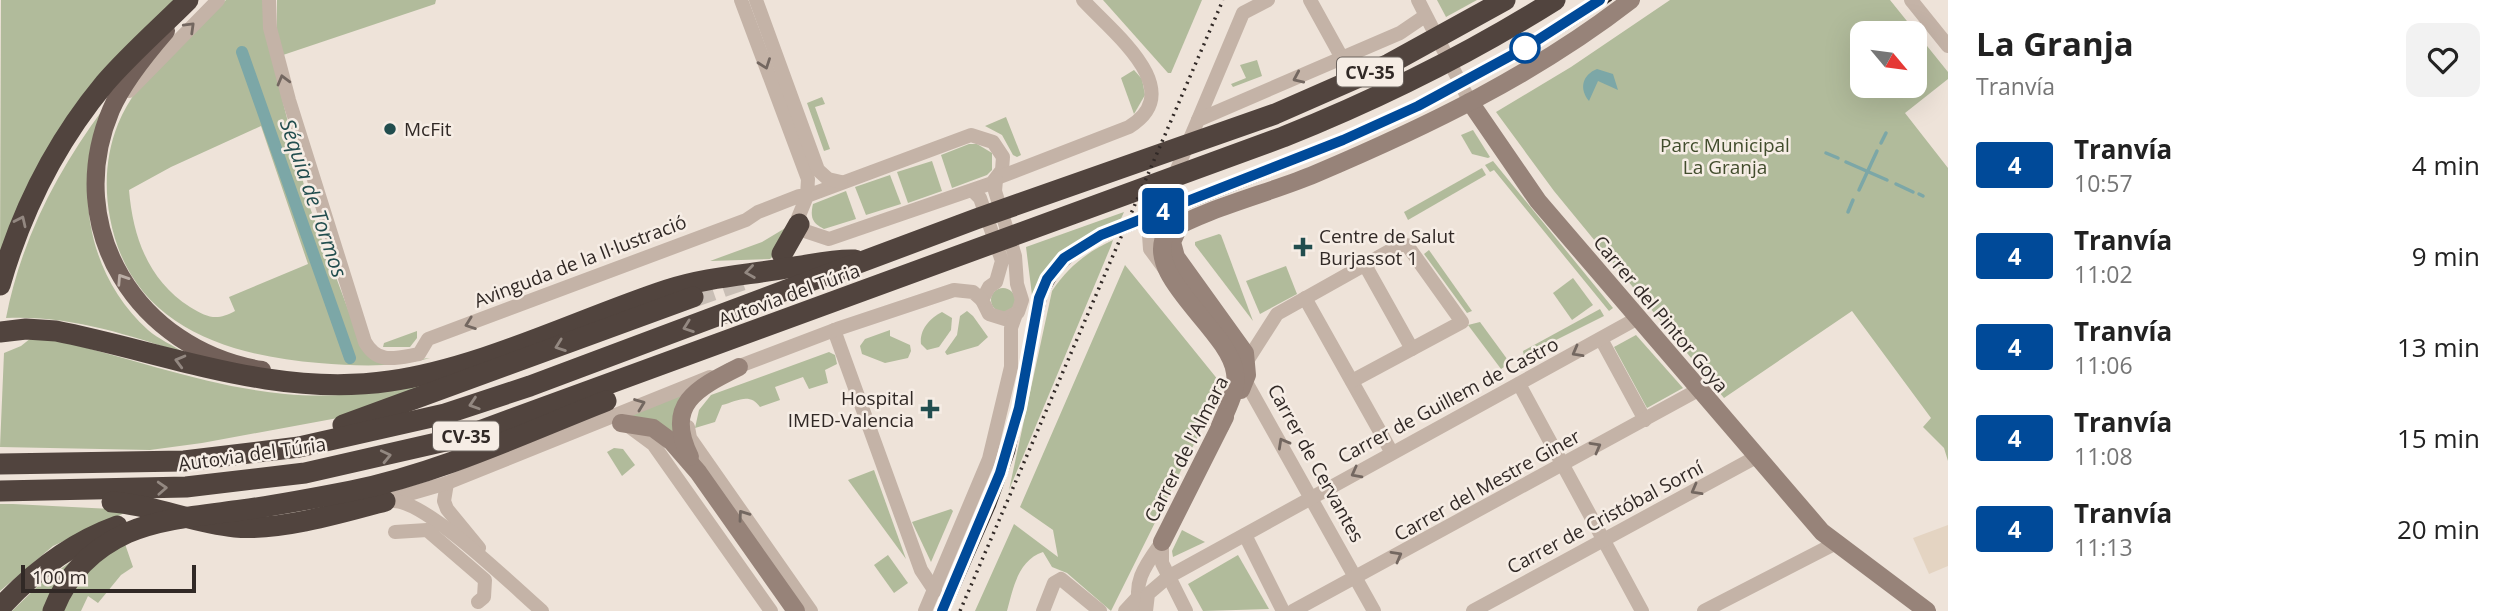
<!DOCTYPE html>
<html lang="es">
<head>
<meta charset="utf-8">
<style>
  :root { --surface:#fff; --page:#f2f2f2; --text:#222; --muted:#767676 }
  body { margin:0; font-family:"Open Sans",sans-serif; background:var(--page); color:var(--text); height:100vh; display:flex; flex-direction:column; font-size:26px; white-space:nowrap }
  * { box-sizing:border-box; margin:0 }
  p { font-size:23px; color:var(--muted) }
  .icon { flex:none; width:38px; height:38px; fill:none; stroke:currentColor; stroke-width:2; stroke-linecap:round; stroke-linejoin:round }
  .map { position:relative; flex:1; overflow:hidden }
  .panel { display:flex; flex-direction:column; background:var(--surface); width:560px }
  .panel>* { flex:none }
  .badge { padding:0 14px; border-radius:5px; font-size:24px; line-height:46px }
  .needle { width:46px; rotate:119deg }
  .fabs { position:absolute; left:1850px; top:21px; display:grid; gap:14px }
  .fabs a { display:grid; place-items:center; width:77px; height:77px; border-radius:14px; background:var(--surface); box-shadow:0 7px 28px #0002; font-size:35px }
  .scale { position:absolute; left:21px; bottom:18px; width:175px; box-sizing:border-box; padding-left:7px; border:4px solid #312926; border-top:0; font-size:19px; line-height:24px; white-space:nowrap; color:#312926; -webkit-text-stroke:5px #f6ede5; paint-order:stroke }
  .map>.badge { position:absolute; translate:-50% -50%; box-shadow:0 0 0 4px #fff }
  .round { display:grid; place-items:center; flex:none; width:74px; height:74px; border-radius:14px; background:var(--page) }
  .head { display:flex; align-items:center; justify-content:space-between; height:119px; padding:0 28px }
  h1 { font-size:33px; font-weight:700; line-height:52px }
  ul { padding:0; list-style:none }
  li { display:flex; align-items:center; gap:21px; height:91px; padding:0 28px }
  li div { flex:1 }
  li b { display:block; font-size:26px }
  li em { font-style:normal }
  li .badge { min-width:77px; font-weight:700; text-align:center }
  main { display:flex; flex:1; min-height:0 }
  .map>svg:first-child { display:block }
</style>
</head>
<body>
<main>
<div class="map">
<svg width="1948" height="611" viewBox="0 0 1948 611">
  <rect width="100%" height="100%" fill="#eee3d9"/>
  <g fill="#b1bb9b" fill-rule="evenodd">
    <polygon points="1,0 180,0 101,79 0,270"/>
    <path d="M 226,0 L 266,0 L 270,51 L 309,205 L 349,312 L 382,363 L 430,358 C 393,368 357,366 319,363 C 224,355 130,325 110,218 C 104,186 106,154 118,124 C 139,74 187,36 226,0 ZM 261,126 L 308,264 L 229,297 L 235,311 C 217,321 208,318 190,307 C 149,281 133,238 129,190 L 171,167 Z"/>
    <polygon points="277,0 436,0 435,4 283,55 277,32"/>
    <polygon points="1103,0 1202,0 1171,73 1168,73"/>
    <polygon points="1437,0 1477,0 1446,17"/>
    <path d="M 1670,0 L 1890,0 L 1948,72 L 1948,79 L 1905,113 L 1948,168 L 1948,461 L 1944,448 L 1923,427 L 1931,418 L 1852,311 L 1724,398 L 1554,191 L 1496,112 L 1571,67 ZM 1862,33 L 1914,33 L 1914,86 L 1862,86 Z"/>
    <polygon points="1257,60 1262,76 1233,87 1231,84 1246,78 1240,65"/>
    <polygon points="1134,70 1142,79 1145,95 1134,114 1121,78"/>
    <polygon points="822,97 825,104 815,107 830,149 824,151 807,103"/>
    <path d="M 104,108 C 73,183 85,273 148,330 C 158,339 173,345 184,353 C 125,334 69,315 6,318 C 21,240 57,171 104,108 Z"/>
    <polygon points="1006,117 1021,155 1017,157 1013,155 1002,135 985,126"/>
    <polygon points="1473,130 1490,157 1488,158 1472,154 1461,135"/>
    <polygon points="969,144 977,144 992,153 992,170 987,175 952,188 941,155"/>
    <polygon points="932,161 942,191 908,203 897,172"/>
    <polygon points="1493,161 1613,308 1609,311 1494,170 1490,172 1485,165"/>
    <polygon points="1482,168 1486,175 1408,220 1404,212"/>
    <polygon points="890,175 901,204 866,215 855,187"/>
    <path d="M 846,191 L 856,219 L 824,229 C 812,223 810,217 813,204 Z"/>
    <path d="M 1124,212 L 1120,221 C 1076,240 1055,251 1032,295 L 1026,247 Z"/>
    <polygon points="787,227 779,251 770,259 710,261 762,242"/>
    <polygon points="1219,234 1221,235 1253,321 1195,245 1195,242"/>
    <path d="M 1113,240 L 1111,246 L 1009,490 L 1052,291 C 1068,267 1087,252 1113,240 Z"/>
    <polygon points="1429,250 1472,311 1467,313 1424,254"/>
    <path d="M 1125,265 L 1223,386 L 1111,611 L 1067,573 L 1052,567 L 1043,552 C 1018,560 1013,589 1007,611 L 975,611 L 1014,524 L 1058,557 L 1053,530 L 1020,507 Z"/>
    <polygon points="1286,266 1297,294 1260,314 1246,281"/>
    <polygon points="1573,278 1593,305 1572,320 1553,293"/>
    <circle cx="1003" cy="300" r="12"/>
    <polygon points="1600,309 1604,316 1524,356 1523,351"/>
    <polygon points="967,311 973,316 988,337 978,346 947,355 945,352 957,335 960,316"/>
    <path d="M 942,312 L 952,318 L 951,330 L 939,347 L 927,350 L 921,344 C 919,330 930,318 942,312 Z"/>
    <polygon points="1480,322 1510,363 1501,369 1468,325"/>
    <polygon points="890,330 890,336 910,345 911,351 908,358 885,363 862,354 860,346 865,339"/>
    <polygon points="417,331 417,338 410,347 383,347 384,343"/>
    <polygon points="1636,335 1683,388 1647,408 1614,347"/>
    <path d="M 31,338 L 60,341 C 134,359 209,387 285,394 C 341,399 395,391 450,379 L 354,415 L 202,443 L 150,450 L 0,447 L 4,353 L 21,346 Z"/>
    <path d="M 829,352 L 835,355 L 837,364 L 825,370 L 828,383 L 809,389 L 803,377 L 775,387 L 780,400 L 760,407 C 750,392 737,401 722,405 L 715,422 L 695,428 L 699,410 L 711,395 Z"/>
    <polygon points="682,394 674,434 654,420 630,416"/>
    <polygon points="614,448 623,449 635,465 622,476 607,452"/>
    <polygon points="874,470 906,559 848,480"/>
    <polygon points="0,504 13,504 131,510 53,546 0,591"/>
    <polygon points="951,509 953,511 931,562 912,522"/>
    <polygon points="1182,530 1205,542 1173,557 1172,551"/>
    <polygon points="125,544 133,567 121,575 98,603 88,596 81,611 59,611 89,565"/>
    <polygon points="80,555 48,611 12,611 41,583"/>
    <polygon points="888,555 908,583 894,593 874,565"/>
    <polygon points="1238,555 1269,609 1203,611 1188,584"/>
  </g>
  <polygon fill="#e4d4c2" points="1948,525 1948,566 1929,574 1913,538"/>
  <path fill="#7ca7a7" d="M 1597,69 L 1613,74 L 1618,90 L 1598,81 L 1589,101 C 1579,89 1582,75 1597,69 Z"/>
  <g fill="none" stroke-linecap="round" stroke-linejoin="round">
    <g stroke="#7ca7a7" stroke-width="3.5">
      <polyline points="1881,143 1886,133"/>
      <polyline points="1826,153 1838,158"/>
      <polyline points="1846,162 1887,180"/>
      <polyline points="1896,184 1913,192"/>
      <polyline points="1859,190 1877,151"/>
      <polyline points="1919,194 1923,196"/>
      <polyline points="1848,212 1853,200"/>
    </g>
    <polyline stroke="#7ca7a7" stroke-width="12" points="242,52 350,358"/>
    <polyline stroke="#c8beb5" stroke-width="21" stroke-dasharray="21 10" stroke-linecap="butt" points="693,297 742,280"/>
    <g stroke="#c4b3a7" stroke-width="14">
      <path d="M 269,0 L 270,28 L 289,100 L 365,342 C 378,365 396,358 419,354 L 428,339 L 746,220 L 758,212 L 799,196 L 807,196 L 971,135 L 993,142 L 1003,157 L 1002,170 L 992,183 L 829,239 L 805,231 L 798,218 L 807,196 L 808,179 L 741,0"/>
      <polyline points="756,0 818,170 828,179 841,182"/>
      <polyline points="1310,0 1342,58"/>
      <polyline points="1418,0 1470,102"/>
      <polyline points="1911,0 1948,46"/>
      <polyline points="129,91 218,0"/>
      <polyline points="1198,120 1243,13 1268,0"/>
      <path d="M 997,178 L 1129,127 C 1189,90 1113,33 1083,0"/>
      <polyline points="973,191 980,198 1002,261 996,282 989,287 982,300 989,314 1005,319 1018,312 1022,300 1017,284 1015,256 995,191 996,180"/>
      <polyline points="1365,265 1412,349"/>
      <polyline points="1167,272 1150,249 1149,235 1198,120 1400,33 1425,16"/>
      <polyline points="1305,298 1392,453"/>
      <polyline points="834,330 921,570 935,591"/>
      <polyline points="1601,339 1645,420"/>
      <polyline points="1247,361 1277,314 1400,245 1407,245 1462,322 1352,381"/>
      <polyline points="729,370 837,329 954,290 973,292 982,300"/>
      <polyline points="1247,372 1247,384 1374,611"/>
      <polyline points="1519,384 1642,611"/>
      <polyline points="630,427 653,444 771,611"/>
      <polyline points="688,427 690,438 811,611"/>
      <polyline points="447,483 444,501 447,509 479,548"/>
      <polyline points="385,501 447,483 710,377"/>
      <path d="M 393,501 C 426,500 514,587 542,611"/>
      <polyline points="395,532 427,530 485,580 484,597 478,602"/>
      <polyline points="1245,535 1283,611"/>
      <polyline points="1162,542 1162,563 1186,611"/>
      <path d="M 1142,610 C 1130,584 1147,563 1162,542"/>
      <polyline points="925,611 989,459 1011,367 1011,328 1016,314"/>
      <polyline points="1043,611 1054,583 1061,579 1100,611"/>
      <polyline points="1125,611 1137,598"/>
      <polyline points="1146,611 1148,594 1168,577 1636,319"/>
      <polyline points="1293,611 1698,390"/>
      <polyline points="1473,611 1756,457"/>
      <polyline points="1704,611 1838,542"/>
    </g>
    <g stroke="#978379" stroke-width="18">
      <polyline points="1470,102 1538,201 1822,532 1927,611"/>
      <polyline points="1176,233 1172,242 1176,257 1245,353 1247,375 1241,390"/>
      <polyline points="621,423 653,428 672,442 698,472 796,611"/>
      <path d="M 1220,426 C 1226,410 1238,391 1235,373 C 1230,330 1140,275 1167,232 C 1207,208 1270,193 1315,174 C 1426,127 1536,74 1631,0"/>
      <path d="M 690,457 C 664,404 697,388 739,367"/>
      <polyline points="1162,542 1225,417"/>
    </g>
    <path stroke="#726059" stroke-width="18" d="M 166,31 C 146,54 123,82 111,110 C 61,228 138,350 262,370"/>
    <g stroke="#51443e" stroke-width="21">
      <polyline points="782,254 799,224"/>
      <path d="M 0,285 C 21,212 56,142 105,83 C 130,54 161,27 188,0"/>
      <path d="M 0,332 L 26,329 L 56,331 C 167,353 275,398 390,381 C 482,368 579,319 667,290 C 707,277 747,275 787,268 C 811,265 831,259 855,260"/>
      <polyline points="343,425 693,297"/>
      <polyline points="0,464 184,461 299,447 445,414 530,386 976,219 1275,114 1389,64 1505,0"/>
      <path d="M 0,491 L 186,487 L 305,473 L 463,437 L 1283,137 C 1378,99 1469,54 1555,0"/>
      <path d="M 112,502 C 154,505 193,523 235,527 C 279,531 341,513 385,501"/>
      <path d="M 0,608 C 33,572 70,543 117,526"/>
      <path d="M 53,611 C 67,574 92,549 127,533 C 161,518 205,515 242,510 C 278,505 315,498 351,491 C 440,473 522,434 606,401"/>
    </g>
    <path stroke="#312926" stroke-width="2" d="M 949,611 L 995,506 L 1014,453 L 1046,298 C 1057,270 1075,255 1101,242 C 1278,173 1455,109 1611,0"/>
    <polyline stroke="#312926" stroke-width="3.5" stroke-dasharray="2 5" stroke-linecap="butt" points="960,611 1223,0"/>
  </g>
  <defs><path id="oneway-chevron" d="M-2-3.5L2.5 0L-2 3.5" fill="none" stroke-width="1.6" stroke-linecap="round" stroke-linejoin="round" transform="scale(1.75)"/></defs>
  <g stroke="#736760">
    <use href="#oneway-chevron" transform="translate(190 27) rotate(-44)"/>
    <use href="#oneway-chevron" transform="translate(765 64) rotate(70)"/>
    <use href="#oneway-chevron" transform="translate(1298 78) rotate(156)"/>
    <use href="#oneway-chevron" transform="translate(283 80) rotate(-105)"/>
    <use href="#oneway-chevron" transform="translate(470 324) rotate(160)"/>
    <use href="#oneway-chevron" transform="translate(1577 352) rotate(151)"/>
    <use href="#oneway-chevron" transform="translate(640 404) rotate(-21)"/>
    <use href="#oneway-chevron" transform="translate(1283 443) rotate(-119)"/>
    <use href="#oneway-chevron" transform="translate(1596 447) rotate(-29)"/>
    <use href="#oneway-chevron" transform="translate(1356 473) rotate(152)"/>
    <use href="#oneway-chevron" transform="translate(1696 490) rotate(151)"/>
    <use href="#oneway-chevron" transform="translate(743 515) rotate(-125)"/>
    <use href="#oneway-chevron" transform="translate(1397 556) rotate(-29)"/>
  </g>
  <g stroke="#938881">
    <use href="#oneway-chevron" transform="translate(21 221) rotate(-65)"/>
    <use href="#oneway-chevron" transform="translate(750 272) rotate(172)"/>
    <use href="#oneway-chevron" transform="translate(688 327) rotate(160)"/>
    <use href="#oneway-chevron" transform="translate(560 346) rotate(160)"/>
    <use href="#oneway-chevron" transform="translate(180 361) rotate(-165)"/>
    <use href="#oneway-chevron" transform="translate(474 404) rotate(162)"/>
    <use href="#oneway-chevron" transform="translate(386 456) rotate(-13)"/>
    <use href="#oneway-chevron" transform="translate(162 488) rotate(-3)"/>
  </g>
  <use stroke="#bbaea6" href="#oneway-chevron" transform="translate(122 279) rotate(-123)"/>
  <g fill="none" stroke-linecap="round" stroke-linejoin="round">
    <g stroke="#fff" stroke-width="16">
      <polyline id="line" points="942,611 1000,473 1019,408 1039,298 1047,279 1064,258 1101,235 1343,140 1418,106 1525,48 1600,0"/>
    </g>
    <use href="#line" stroke="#004a99" stroke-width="10"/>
  </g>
  <circle fill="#fff" stroke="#004a99" stroke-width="3.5" cx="1525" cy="48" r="14"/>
  <g fill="#214d4e" stroke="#f6ede5" stroke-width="2.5">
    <circle cx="390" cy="129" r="7"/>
    <path d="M1299.5 236.5h7v7h7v7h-7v7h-7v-7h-7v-7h7z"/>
    <path d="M926.5 398.5h7v7h7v7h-7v7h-7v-7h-7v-7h7z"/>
  </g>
  <g text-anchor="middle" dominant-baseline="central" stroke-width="5" stroke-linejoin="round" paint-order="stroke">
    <g fill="#f6ede5" stroke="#6c645f" stroke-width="2">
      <rect x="1337" y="57.5" width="66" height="29" rx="5"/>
      <rect x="433" y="421.5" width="66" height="29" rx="5"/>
    </g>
    <g font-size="18" font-weight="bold" fill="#312926">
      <text x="1370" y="72">CV-35</text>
      <text x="466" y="436">CV-35</text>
    </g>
    <g font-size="19" fill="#312926" stroke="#f6ede5" text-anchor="start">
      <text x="404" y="129">McFit</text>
      <text x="1319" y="236">Centre de Salut<tspan x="1319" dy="22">Burjassot 1</tspan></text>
      <text x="914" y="398" text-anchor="end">Hospital<tspan x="914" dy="22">IMED-Valencia</tspan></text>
    </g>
    <g font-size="19" fill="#424d2d" stroke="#f6ede5">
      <text x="1725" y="145">Parc Municipal<tspan x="1725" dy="22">La Granja</tspan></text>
    </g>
    <g font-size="19" fill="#312926" stroke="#f6ede5">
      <text transform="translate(580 261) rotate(-21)">Avinguda de la Il·lustració</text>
      <text transform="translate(789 295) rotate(-20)">Autovia del Túria</text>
      <text transform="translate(1661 314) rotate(50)">Carrer del Pintor Goya</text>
      <text transform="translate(1448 400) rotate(-28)">Carrer de Guillem de Castro</text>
      <text transform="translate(1186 449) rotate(-63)">Carrer de l'Almara</text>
      <text transform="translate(252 454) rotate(-8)">Autovia del Túria</text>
      <text transform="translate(1316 463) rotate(61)">Carrer de Cervantes</text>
      <text transform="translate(1487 485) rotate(-29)">Carrer del Mestre Giner</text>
      <text transform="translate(1605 517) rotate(-28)">Carrer de Cristóbal Sorní</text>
    </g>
    <g font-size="21" font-style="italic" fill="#214d4e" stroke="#f6ede5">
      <text transform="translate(314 198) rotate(71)">Séquia de Tormos</text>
    </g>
  </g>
</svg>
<div class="fabs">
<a><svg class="needle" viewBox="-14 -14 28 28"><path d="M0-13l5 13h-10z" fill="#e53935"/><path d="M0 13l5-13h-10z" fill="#767676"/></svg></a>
</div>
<div class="scale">100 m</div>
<b class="badge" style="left:1163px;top:211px;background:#004a99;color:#fff">4</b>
</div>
<section class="panel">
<div class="head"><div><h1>La Granja</h1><p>Tranvía</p></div><a class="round"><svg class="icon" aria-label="heart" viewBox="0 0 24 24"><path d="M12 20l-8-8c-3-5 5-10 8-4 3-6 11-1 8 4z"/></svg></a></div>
<ul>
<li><span class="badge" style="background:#004a99;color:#fff">4</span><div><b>Tranvía</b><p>10:57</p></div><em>4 min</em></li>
<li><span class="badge" style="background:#004a99;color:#fff">4</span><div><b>Tranvía</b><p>11:02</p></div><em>9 min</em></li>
<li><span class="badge" style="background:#004a99;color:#fff">4</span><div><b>Tranvía</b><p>11:06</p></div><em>13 min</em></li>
<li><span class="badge" style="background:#004a99;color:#fff">4</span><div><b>Tranvía</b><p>11:08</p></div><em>15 min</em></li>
<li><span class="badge" style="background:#004a99;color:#fff">4</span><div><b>Tranvía</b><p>11:13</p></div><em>20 min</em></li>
</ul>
</section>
</main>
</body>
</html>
